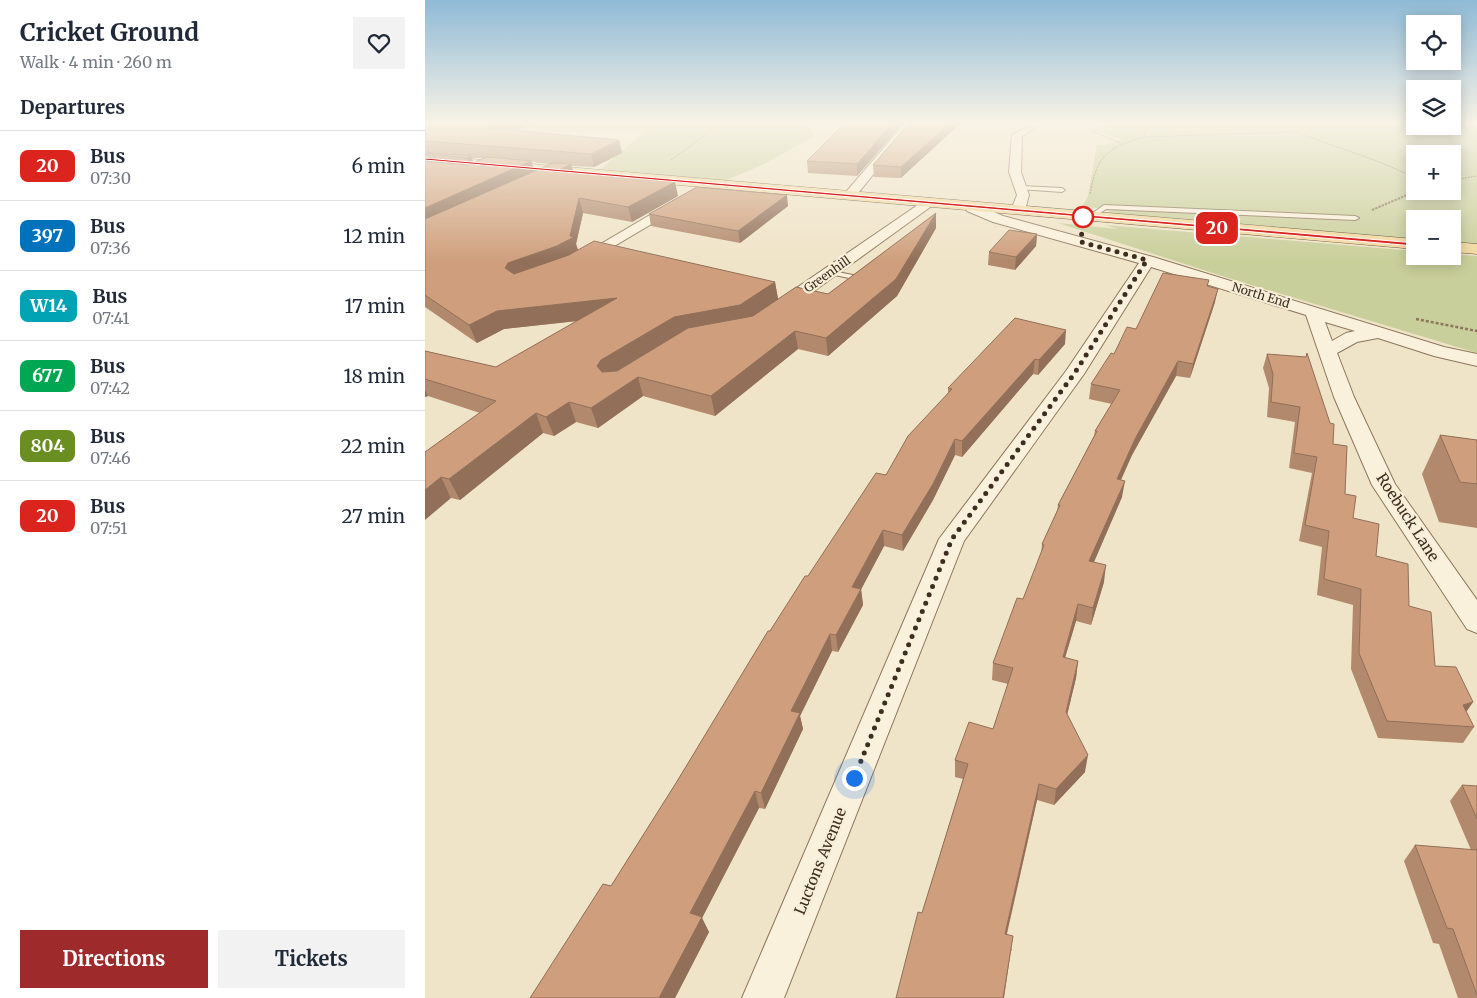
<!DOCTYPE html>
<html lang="en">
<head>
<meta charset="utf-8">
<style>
  :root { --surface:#fff; --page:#f2f2f3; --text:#1f2937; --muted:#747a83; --line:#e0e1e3; --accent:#9e2a2b }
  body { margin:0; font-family:Merriweather,serif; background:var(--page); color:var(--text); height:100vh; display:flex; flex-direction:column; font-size:19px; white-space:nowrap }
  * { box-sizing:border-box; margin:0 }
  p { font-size:16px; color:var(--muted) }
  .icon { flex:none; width:28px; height:28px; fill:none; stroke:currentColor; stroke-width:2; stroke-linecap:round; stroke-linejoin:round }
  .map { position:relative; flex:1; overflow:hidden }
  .sheet { display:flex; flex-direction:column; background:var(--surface); width:425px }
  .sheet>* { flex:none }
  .badge { padding:0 10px; border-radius:8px; font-size:18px; line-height:32px }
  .controls { position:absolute; left:981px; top:15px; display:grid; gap:10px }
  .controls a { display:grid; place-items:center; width:55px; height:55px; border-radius:0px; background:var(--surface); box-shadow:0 2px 12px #0003; font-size:25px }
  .you { position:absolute; width:25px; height:25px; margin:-12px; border:4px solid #fff; border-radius:50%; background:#1a73e8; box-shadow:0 0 0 8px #1a73e833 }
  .map>.badge { position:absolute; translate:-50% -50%; box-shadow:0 0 0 2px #fff }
  h2 { padding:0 20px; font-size:19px; line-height:45px }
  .round { display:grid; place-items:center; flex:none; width:52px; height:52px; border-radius:0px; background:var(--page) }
  .summary { display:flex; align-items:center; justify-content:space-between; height:85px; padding:0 20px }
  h1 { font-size:24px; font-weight:700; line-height:38px }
  .primary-button { display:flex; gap:10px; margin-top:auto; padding:10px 20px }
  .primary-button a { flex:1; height:58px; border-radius:0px; background:var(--accent); color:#fff; font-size:20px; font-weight:700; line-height:58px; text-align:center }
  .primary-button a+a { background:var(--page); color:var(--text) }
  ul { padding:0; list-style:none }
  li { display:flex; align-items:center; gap:15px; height:70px; padding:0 20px; border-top:1px solid var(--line) }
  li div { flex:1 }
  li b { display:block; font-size:19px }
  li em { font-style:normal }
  li .badge { min-width:55px; font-weight:700; text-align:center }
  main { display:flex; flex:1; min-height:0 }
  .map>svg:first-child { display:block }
</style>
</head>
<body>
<main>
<section class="sheet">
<div class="summary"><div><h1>Cricket Ground</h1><p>Walk · 4 min · 260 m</p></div><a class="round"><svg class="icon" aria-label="heart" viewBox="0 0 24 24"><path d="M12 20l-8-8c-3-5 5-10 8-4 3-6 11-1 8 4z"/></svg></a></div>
<h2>Departures</h2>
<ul>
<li><span class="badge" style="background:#dc241f;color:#fff">20</span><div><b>Bus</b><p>07:30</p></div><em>6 min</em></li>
<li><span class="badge" style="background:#0072bc;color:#fff">397</span><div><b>Bus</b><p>07:36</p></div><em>12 min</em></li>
<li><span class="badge" style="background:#00a3b4;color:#fff">W14</span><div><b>Bus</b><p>07:41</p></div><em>17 min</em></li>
<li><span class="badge" style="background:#00a651;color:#fff">677</span><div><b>Bus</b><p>07:42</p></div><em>18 min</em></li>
<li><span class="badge" style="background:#6b8e23;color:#fff">804</span><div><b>Bus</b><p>07:46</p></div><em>22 min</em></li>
<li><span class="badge" style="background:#dc241f;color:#fff">20</span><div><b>Bus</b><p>07:51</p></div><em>27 min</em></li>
</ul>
<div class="primary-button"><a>Directions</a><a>Tickets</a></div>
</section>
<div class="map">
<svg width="1052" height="998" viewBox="0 0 1052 998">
  <rect width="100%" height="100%" fill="#f0e4c8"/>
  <g fill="#c9cf9b" fill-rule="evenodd">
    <polygon points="76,122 196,124 214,122 379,122 390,136 339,164 300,181 176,169 220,131 68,133"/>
    <path d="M 690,122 L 990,122 L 990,126 L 1028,126 L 1028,122 L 1052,122 L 1052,247 L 1028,245 L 1028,219 L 990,219 L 990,242 L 674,216 L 690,209 L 657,207 L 663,196 L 672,145 L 681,145 L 697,139 L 666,131 ZM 990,154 L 1028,154 L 1028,191 L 990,191 Z"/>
    <polygon points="633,223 693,229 680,225 990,251 990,256 1028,256 1028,254 1052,256 1052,353 800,277"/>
  </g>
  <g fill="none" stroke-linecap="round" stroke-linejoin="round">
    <g stroke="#8d765c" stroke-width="2">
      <g id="lane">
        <polygon points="596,186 637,188 640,190 637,192 594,189"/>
        <polygon points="679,205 930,216 934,218 930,220 681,209 666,219 662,219 662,217"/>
        <polygon points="402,270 433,276 437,278 433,280 405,274 401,272"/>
      </g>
    </g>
    <g stroke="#8d765c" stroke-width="2">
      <g id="street">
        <polygon points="481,122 491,122 429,198 421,198 419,195 421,192"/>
        <polygon points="604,126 609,129 597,136 596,172 604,195 600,210 593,214 586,210 592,195 584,172 587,135"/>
        <polygon points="503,198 509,202 508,205 360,312 348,312 346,308 348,304"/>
        <polygon points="252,199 258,203 257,206 159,264 154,265 147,261"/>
        <path d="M 549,203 L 578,216 L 728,257 L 1019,347 L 1052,354 L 1052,366 L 1009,356 L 953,338 L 932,342 L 912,353 L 929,397 L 970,484 L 1052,600 L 1052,633 L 1042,629 L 947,485 L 909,397 L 881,315 L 726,267 L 659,374 L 539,541 L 359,998 L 317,998 L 514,539 L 641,371 L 714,263 L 568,222 L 542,211 L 540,208 ZM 900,322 L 930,331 L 921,333 L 907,341 Z"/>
      </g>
    </g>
    <g stroke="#5b4430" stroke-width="1">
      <g id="primary">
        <polygon points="0,155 990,239 990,249 0,163"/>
        <polygon points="1028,242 1052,244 1052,254 1028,252"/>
      </g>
    </g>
    <g stroke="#8d765c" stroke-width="1" stroke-dasharray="2 1" stroke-linecap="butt">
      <path d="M 849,122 C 895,144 945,155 990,178"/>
      <polyline points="666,131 696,143"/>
      <polyline points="719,137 723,122"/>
      <polyline points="246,160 298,122"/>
      <polyline points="1028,180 1052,176"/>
      <path d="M 665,194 C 672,155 682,148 719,137 L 868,132"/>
      <polyline points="979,196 990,191"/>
    </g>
    <polyline stroke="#8d765c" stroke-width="2" stroke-dasharray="2.5 1" stroke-linecap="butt" points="947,210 982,195"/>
    <polyline stroke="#8d765c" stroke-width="2.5" stroke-dasharray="3 2" stroke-linecap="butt" points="991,319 1052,331"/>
    <use href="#lane" fill="#faf1dc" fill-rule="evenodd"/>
    <use href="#street" fill="#faf1dc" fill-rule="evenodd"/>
    <use href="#primary" fill="#f3d9a0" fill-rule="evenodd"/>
  </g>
  <g fill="#b2896c" fill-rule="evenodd">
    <polygon points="479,122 432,176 383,173 382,161"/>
    <polygon points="485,122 476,178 449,177 448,165"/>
    <path d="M 0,123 L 194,140 L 197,153 L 169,167 L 146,166 L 148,173 L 253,196 L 207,222 L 158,213 L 151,244 L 153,250 L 350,282 L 353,299 L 403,294 L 511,213 L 511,228 L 472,296 L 403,356 L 373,349 L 290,416 L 218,396 L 173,428 L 151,422 L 129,436 L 118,433 L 35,500 L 26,498 L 0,452 L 55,413 L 3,396 L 0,397 L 0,351 L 71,367 L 153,321 L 79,329 L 52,343 L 0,307 ZM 47,158 L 58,158 L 48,163 ZM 107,162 L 125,164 L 109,171 Z"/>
    <polygon points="363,206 315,243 226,226 224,214"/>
    <polygon points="612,234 611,246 590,270 563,265 564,252"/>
    <polygon points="783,286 790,302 765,378 751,376 707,455 696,480 697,497 669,562 679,582 666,625 651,621 640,658 653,661 651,678 642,714 660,772 629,805 612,800 582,934 587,951 497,913 538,779 530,777 530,760 568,729 583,684 567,680 568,663 598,599 616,554 617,544 632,511 633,505 669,436 670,431 687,404 664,399 666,384 689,354 711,329"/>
    <polygon points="640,344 613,375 608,374 537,457 530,455 508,500 478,551 459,546 436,589 438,605 413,652 407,651 375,716 378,729 340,809 334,808 277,918 284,932 250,998 105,998 186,886 251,783 345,631 383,576 523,393 523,388"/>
    <polygon points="882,353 908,444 920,494 928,518 951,556 984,606 1010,666 1048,702 1041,712 1049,727 1038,743 953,738 926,669 928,605 892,595 897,547 874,541 887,473 864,468 870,422 842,417 844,388 838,368 842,354 881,357"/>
    <polygon points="1015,435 1052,440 1052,528 1014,522 997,474"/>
    <polygon points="1037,785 1052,786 1052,998 1033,998 1014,944 1008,943 979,861 990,845 1046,850 1025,801"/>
  </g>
  <g fill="#916f58">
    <polygon points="78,122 112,122 65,141 61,128"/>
    <polygon points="469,122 479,122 432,176 432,164"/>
    <polygon points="526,122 537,122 476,178 476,167"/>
    <polygon points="194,140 197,153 169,167 166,154"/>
    <polygon points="46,156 51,169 47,171 42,158"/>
    <polygon points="106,161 110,174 0,226 0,208"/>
    <polygon points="146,164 150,178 132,171"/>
    <polygon points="250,182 253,196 207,222 203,207"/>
    <polygon points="362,195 363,206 315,243 313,231"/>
    <polygon points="154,198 158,213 151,244 154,253 86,284 80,268 83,263 145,236"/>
    <polygon points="511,213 511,228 472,296 403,356 401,338"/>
    <polygon points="612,234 611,246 590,270 591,257"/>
    <polygon points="350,282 353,299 318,323 182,379 172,366 176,360 249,317"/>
    <polygon points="793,289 790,302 765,378 768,364"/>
    <polygon points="192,298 197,316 79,329 52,343 44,325 72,311"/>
    <polygon points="641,330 640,344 613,375 614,360"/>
    <polygon points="370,331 373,349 290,416 286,396"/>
    <polygon points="610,359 608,374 537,457 537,441"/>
    <polygon points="753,361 751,376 707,455 689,495 692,479 710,439"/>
    <polygon points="213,377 218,396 173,428 166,408"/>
    <polygon points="0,390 3,396 0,397"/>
    <polygon points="144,402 151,422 129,436 121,417"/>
    <polygon points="111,413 118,433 35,500 24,479"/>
    <polygon points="530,439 530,455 508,500 478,551 477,535"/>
    <polygon points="16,477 26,498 0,520 0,490"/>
    <polygon points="700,481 697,497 662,578 664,561"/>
    <polygon points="458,530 459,546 429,603 427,587"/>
    <polygon points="681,565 679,582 666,625 668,608"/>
    <polygon points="436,589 438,605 413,652 411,635"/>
    <polygon points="653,604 651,621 635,674 638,657"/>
    <polygon points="405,634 407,651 375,716 378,729 340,809 336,793 366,711"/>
    <polygon points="653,661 651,678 639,728 641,712"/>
    <polygon points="1048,702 1037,718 1038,705"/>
    <polygon points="663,755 660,772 629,805 631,789"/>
    <polygon points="614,784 612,800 578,949 580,934"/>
    <polygon points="330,791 334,808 277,918 284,932 250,998 234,998 265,913"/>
    <polygon points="588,936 579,998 578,998"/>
  </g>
  <g fill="#cf9f7d" stroke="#916f58">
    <polygon points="3,122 78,122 61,128 194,140 166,154 0,141 0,123"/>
    <polygon points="421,122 469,122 432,164 382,161"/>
    <polygon points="485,122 526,122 476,167 448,165"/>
    <polygon points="0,152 46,156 42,158 0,153"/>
    <polygon points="62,157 106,161 0,208 0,161 43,165"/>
    <polygon points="128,163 146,164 132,171 250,182 203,207 154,198 145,236 149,237 132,246 83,263 80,268 89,274 144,255 169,241 350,282 315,305 249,317 176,360 172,366 177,372 192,371 263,328 328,316 371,287 403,294 511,213 471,279 401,338 370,331 286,396 213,377 166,408 144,402 121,417 111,413 24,479 16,477 0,490 0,452 71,401 0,379 0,351 71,367 192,298 72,311 44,325 0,295 0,219"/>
    <polygon points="272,187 362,195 313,231 224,214"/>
    <polygon points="584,230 612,234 591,257 564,252"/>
    <polygon points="738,273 784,280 782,286 793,289 768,364 753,361 710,439 692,479 700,481 664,561 681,565 668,608 653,604 638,657 653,661 641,712 663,755 631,789 614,784 580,934 588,936 578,998 471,998 493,912 497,913 543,764 530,760 544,722 568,729 588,668 568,663 592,598 598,599 619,545 617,544 635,505 633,505 672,431 670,431 695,390 666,384 686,353 689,354 702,327 711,329"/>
    <polygon points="590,318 641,330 614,360 610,359 537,441 530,439 508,484 477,535 458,530 427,587 436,589 411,635 405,634 366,711 375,713 336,793 330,791 265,913 277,917 234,998 105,998 178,884 186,886 251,783 343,631 345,631 380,576 383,576 451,473 461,475 483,436 527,389 523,388"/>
    <polygon points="882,353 905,423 909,424 908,444 922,446 920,494 931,496 928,518 954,524 951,556 983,564 984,606 1006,612 1010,666 1031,667 1048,702 1038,705 1049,727 962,721 934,653 936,589 899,579 904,531 880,525 892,457 869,453 875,407 846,402 848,374 842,354 881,357"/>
    <polygon points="1015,435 1052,440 1052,484 1035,482"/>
    <polygon points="1037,785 1052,786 1052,819"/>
    <polygon points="990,845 1052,850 1052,995 1028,929 1022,928"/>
  </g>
  <linearGradient id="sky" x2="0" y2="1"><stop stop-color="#8fbad6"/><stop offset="0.47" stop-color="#f8f3e6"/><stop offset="1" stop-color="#f8f3e6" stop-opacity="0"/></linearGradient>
  <rect width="1052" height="261" fill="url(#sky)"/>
  <polygon fill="#dc241f" stroke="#fff" points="0,158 990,243 993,244 990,246 0,160"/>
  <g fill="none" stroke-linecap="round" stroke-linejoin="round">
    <polyline stroke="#3d2e20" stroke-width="5" stroke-dasharray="0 9" points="429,778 527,539 649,374 722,260 656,242 658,217"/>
  </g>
  <circle fill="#fff" stroke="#dc241f" stroke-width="2.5" cx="658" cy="217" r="10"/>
  <g text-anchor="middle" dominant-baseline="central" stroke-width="4.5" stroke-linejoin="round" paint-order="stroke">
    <g font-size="12" fill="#3d2e20" stroke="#f7eed8">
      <text transform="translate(402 274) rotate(-35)">Greenhill</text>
      <text transform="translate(836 295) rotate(17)">North End</text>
    </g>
    <g font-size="15" fill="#3d2e20" stroke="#f7eed8">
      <text transform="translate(983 517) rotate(57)">Roebuck Lane</text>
      <text transform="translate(395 861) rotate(-68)">Luctons Avenue</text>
    </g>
  </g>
</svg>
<div class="controls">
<a><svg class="icon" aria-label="locate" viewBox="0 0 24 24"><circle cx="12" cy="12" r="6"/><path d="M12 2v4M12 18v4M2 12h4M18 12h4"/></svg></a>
<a><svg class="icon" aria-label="layers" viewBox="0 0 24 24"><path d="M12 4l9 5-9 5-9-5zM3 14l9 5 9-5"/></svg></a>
<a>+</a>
<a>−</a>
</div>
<div class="you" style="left:429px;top:778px"></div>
<b class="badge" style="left:792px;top:228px;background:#dc241f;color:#fff">20</b>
</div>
</main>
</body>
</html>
